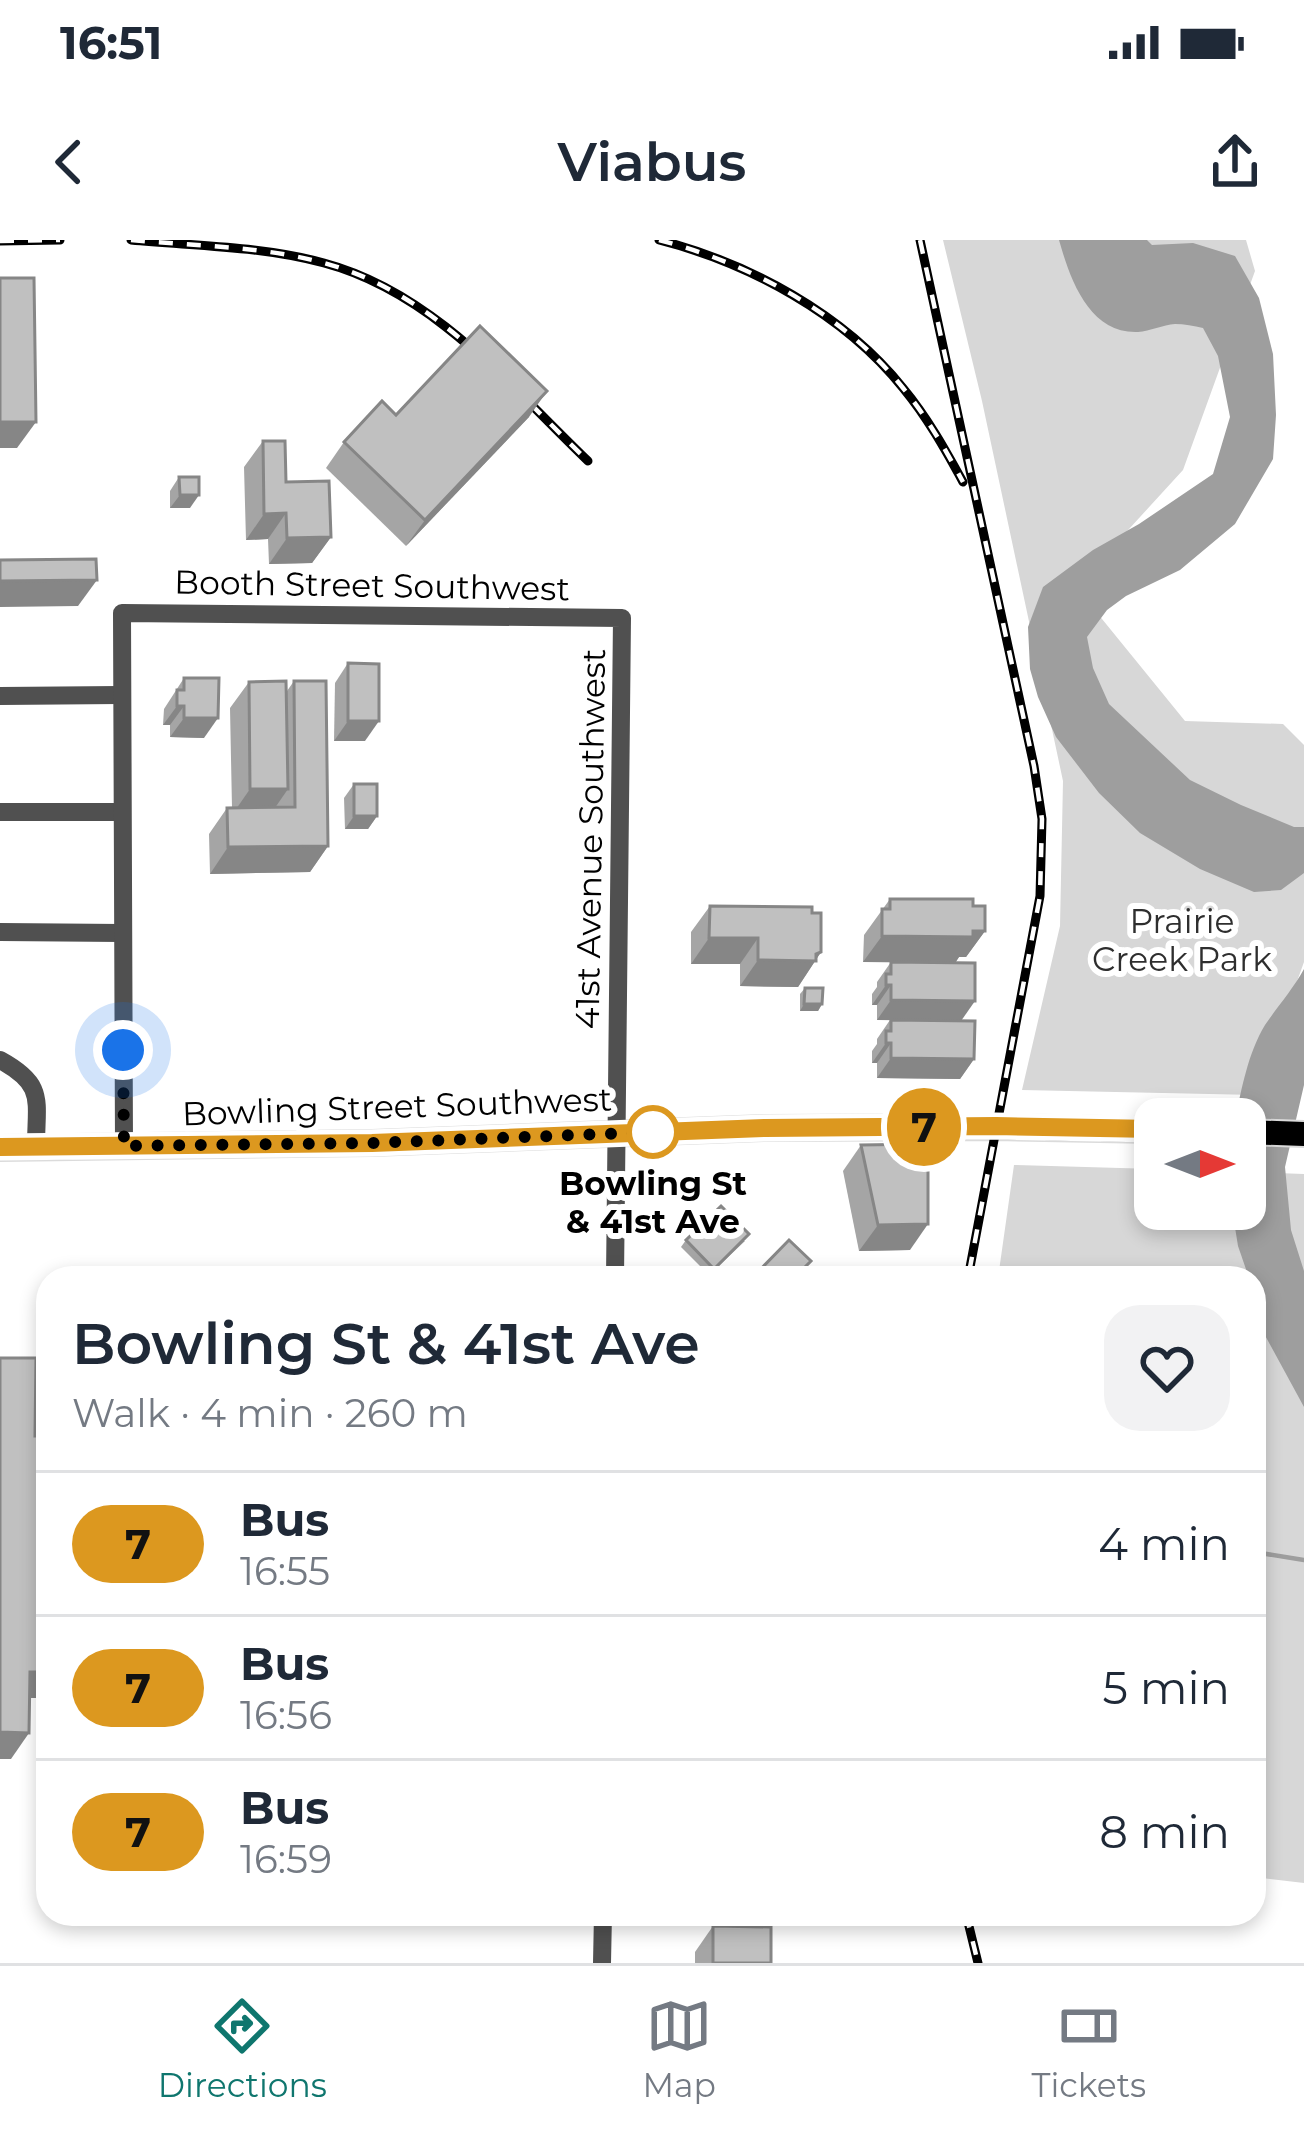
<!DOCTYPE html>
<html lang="en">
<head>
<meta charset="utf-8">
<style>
  :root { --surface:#fff; --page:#f2f2f3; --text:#1f2937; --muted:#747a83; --line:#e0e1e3; --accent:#0f766e }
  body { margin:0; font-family:Montserrat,sans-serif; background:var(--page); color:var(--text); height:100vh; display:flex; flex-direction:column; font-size:45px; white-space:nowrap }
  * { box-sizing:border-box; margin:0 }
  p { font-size:39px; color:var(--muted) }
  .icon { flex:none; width:66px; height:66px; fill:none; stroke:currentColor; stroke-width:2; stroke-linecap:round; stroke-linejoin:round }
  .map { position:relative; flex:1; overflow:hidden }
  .panel { position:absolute; left:36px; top:1026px; width:1230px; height:660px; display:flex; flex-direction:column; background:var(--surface); border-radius:36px; box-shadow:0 6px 18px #0003 }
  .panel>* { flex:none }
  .badge { padding:0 24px; border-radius:39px; font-size:42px; line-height:78px }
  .needle { width:78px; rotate:90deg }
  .controls { position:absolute; left:1134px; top:858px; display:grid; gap:24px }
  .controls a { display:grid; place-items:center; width:132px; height:132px; border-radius:24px; background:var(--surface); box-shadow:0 6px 18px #0003; font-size:60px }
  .you { position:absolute; width:60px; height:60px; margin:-30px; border:9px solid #fff; border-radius:50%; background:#1a73e8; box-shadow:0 0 0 18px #1a73e833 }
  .map>.badge { position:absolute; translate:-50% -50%; box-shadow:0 0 0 6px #fff }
  .round { display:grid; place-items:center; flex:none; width:126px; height:126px; border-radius:36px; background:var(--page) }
  .head { display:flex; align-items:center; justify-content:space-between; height:204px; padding:0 36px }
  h1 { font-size:57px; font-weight:600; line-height:90px }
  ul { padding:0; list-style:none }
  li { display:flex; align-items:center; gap:36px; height:144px; padding:0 36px; border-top:3px solid var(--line) }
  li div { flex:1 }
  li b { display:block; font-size:45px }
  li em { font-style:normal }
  li .badge { min-width:132px; font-weight:700; text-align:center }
  .status { display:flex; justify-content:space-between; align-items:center; height:84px; padding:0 60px; background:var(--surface); direction:ltr }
  .status svg { height:33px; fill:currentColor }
  header { display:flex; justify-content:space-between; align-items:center; height:156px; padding:0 36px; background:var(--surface); font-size:54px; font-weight:600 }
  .tab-bar { display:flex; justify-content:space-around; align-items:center; height:168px; border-top:3px solid var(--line); background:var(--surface); font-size:33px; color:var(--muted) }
  .tab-bar a { display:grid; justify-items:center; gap:6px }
  .tab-bar .active { color:var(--accent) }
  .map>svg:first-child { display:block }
</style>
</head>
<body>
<div class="status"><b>16:51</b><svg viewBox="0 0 49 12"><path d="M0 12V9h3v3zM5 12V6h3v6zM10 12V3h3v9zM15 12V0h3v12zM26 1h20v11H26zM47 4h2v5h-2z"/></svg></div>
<header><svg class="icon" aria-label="back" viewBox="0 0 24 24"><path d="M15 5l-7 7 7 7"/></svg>Viabus<svg class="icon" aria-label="share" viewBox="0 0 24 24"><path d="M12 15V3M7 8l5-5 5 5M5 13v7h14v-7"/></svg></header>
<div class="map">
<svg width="1304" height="1723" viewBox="0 0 1304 1723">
  <rect width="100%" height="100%" fill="#fff"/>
  <g fill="#d7d7d7">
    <polygon points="943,0 1246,0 1255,31 1183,230 1076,347 1185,481 1283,484 1304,505 1304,722 1256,855 1022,850 1060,686 1063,541 982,161"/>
    <polygon points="1014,925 1155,929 1155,969 1245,969 1245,932 1304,934 1304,1643 1254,1637 1254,1038 998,1038"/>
  </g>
  <g fill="#9e9e9e">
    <path d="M 1059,0 L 1147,0 L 1152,5 L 1193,3 L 1235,16 L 1259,58 L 1273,114 L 1276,175 L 1273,219 L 1235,284 L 1180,330 L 1126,356 L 1107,370 L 1087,397 L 1093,428 L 1109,464 L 1190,540 L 1241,565 L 1294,587 L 1304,587 L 1304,633 L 1281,650 L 1254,652 L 1200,629 L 1140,593 L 1099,553 L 1056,497 L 1038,457 L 1030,429 L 1028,387 L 1043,347 L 1093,310 L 1139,284 L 1213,234 L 1230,177 L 1218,116 L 1203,88 C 1194,86 1184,84 1175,84 C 1163,85 1150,91 1138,92 C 1089,94 1070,39 1059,0 Z"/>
    <path d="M 1304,729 L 1304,845 L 1285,927 L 1291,990 L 1304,1031 L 1304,1167 L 1261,1088 L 1254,1057 L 1254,1038 L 1249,1038 L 1238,1006 L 1232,969 L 1245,969 L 1245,879 L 1235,879 C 1242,848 1248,813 1265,785 C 1278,766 1293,749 1304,729 Z"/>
  </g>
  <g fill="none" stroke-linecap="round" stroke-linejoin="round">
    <polyline stroke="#9e9e9e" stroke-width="4.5" points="1254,1312 1304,1320"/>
    <g stroke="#dbdbdb" stroke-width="28">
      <g id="major">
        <polyline points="1245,892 1304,894"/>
        <polyline points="0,908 372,903 765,888 996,887 1155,890"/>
      </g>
    </g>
    <g stroke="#505050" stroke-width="18">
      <polyline points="0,456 120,455"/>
      <polyline points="0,572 121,572"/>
      <polyline points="0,692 122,693"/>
      <path d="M 0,820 C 46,845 36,860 36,907"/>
      <polyline points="124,906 122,373 622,378 615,1038"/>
      <polyline points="602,1723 603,1674"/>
    </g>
    <use href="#major" stroke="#000" stroke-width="24"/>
    <g stroke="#000" stroke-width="9">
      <g id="rail">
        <path d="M 131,0 C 195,6 262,6 324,23 C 433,52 510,146 588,221"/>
        <path d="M 659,0 C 749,23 844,74 903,148 C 927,177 945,209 963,242"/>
        <polyline points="920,0 1034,526 1042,579 1040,656 968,1038"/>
        <polyline points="0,1 60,0"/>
        <polyline points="966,1674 978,1723"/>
      </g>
    </g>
    <use href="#rail" stroke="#fff" stroke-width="4.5" stroke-dasharray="14" stroke-linecap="butt"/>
  </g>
  <g fill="#a5a5a5">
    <polygon points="396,175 529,177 406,306 326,228 344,202"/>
    <polygon points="263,201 286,242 331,297 312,323 269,324 268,299 246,300 244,227"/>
    <polygon points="179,237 190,268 170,268 170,251"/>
    <polygon points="348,423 365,501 334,501 335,443"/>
    <polygon points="184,438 204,498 170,497 170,485 163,485 164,469"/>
    <polygon points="294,441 328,606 310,632 210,634 209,594 227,568 232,568 230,468 249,442 287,451"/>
    <polygon points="354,544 377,576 368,589 345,589 344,558"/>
    <polygon points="890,659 973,666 985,691 966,717 959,717 955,723 961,781 974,819 960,839 877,838 877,823 872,823 872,811 877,804 877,799 890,780 877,780 877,765 872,765 872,754 877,747 877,742 891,722 863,722 864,695"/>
    <polygon points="710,666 812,673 821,712 798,747 740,746 740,724 691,724 691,692"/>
    <polygon points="805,748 822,764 818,771 800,771 800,754"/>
    <polygon points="861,905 910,1010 859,1011 843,931"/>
    <polygon points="686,1000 745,1001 709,1035 681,1007"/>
    <polygon points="713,1686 771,1723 695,1723 695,1712"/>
  </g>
  <g fill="#868686">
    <polygon points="547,151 529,177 406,306 425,280"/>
    <polygon points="0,182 36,182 17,208 0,208"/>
    <polygon points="180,255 199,255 190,268 170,268"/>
    <polygon points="286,273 268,299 246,300 264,274"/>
    <polygon points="331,297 312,323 269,324 287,298"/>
    <polygon points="97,340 78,366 0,367 0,341"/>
    <polygon points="177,466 184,466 170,485 163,485"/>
    <polygon points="184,478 218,478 204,498 170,497"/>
    <polygon points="348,481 379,481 365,501 334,501"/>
    <polygon points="250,549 288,549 270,575 232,575"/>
    <polygon points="354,576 377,576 368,589 345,589"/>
    <polygon points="328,606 310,632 210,634 228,607"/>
    <polygon points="985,691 966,717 959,717 955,723 863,722 882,696"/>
    <polygon points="709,698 758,698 740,724 691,724"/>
    <polygon points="821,712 798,747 740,746 758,720"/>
    <polygon points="886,745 891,745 877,765 872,765"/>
    <polygon points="891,760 975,761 961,781 877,780"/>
    <polygon points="804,764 822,764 818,771 800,771"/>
    <polygon points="886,803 891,803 877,823 872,823"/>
    <polygon points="891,818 974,819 960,839 877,838"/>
    <polygon points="928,984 910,1010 859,1011 878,985"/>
    <polygon points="30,1432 48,1432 48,1458 12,1458"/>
    <polygon points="0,1492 29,1493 11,1519 0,1519"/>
  </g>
  <g fill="#c0c0c0" stroke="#868686" stroke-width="3">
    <polygon points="0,38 34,38 36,182 0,182"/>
    <polygon points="480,86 547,151 425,280 344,202 382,161 396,175"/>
    <polygon points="263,201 285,201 286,242 329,241 331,297 287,298 286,273 264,274"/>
    <polygon points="179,237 199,237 199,255 180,255"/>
    <polygon points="96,319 97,340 0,341 0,320"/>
    <polygon points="348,423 379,424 379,481 348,481"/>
    <polygon points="184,438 219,438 218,478 184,478 184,466 177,466 177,450 184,450"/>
    <polygon points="286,441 288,549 250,549 249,442"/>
    <polygon points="294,441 326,441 328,606 228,607 227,568 295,567"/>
    <rect x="354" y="544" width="23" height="32"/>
    <polygon points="890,659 973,659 973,666 985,666 985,691 973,691 973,697 882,696 882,669 890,669"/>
    <polygon points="710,666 812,667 812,673 821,673 821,712 816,714 816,721 758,720 758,698 709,698"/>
    <polygon points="891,722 975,723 975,761 891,760 891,745 886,745 886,734 891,734"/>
    <polygon points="805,748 823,748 822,764 804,764"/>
    <polygon points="891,780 975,781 974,819 891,818 891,803 886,803 886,791 891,791"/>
    <polygon points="928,904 928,984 878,985 861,905"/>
    <polygon points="721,966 749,994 714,1029 686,1000"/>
    <polygon points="789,1000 811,1021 794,1038 752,1038"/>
    <polygon points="0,1118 36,1118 35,1196 48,1196 48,1432 30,1432 29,1493 0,1492"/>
    <polygon points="713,1686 771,1687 771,1723 713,1723"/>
  </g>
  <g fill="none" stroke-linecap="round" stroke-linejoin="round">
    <g stroke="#fff" stroke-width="27">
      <polyline id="line" points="0,907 372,903 765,888 996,886 1155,889"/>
    </g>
    <use href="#line" stroke="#dc981f" stroke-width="18"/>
    <polyline stroke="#000" stroke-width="12" stroke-dasharray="0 21.6" points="123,810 124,906 372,903 653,892"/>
  </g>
  <circle fill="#fff" stroke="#dc981f" stroke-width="6" cx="653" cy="892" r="24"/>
  <g text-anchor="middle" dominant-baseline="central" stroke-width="12" stroke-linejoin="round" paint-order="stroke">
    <g font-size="33" fill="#000" stroke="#fff">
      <text transform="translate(372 345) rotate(1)">Booth Street Southwest</text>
      <text transform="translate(590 599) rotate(-89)">41st Avenue Southwest</text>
      <text transform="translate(397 866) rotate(-2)">Bowling Street Southwest</text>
    </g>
    <g font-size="33" fill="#2e2e2e" stroke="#fff">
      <text x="1182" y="681">Prairie<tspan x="1182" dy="38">Creek Park</tspan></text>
    </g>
    <g font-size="33" font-weight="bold" fill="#000" stroke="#fff">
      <text x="653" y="943">Bowling St<tspan x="653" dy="38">&amp; 41st Ave</tspan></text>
    </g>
  </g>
</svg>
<div class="controls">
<a><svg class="needle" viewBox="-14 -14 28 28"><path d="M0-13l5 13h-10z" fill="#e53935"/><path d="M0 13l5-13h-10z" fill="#747a83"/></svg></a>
</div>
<div class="you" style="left:123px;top:810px"></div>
<b class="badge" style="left:924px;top:887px;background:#dc981f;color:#111">7</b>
<section class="panel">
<div class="head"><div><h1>Bowling St &amp; 41st Ave</h1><p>Walk · 4 min · 260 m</p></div><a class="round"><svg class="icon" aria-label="heart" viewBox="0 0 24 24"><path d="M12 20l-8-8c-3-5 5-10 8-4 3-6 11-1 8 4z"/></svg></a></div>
<ul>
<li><span class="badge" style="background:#dc981f;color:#111">7</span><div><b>Bus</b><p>16:55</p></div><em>4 min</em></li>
<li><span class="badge" style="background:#dc981f;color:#111">7</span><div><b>Bus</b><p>16:56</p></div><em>5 min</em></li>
<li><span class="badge" style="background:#dc981f;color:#111">7</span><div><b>Bus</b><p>16:59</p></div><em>8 min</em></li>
</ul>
</section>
</div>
<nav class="tab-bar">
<a class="active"><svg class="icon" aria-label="directions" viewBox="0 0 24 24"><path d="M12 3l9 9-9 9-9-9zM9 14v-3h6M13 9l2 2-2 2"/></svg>Directions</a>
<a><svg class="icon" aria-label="map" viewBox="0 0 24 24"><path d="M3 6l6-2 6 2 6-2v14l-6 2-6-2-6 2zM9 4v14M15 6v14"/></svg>Map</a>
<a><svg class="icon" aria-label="tickets" viewBox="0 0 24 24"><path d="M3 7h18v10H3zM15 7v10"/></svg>Tickets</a>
</nav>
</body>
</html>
